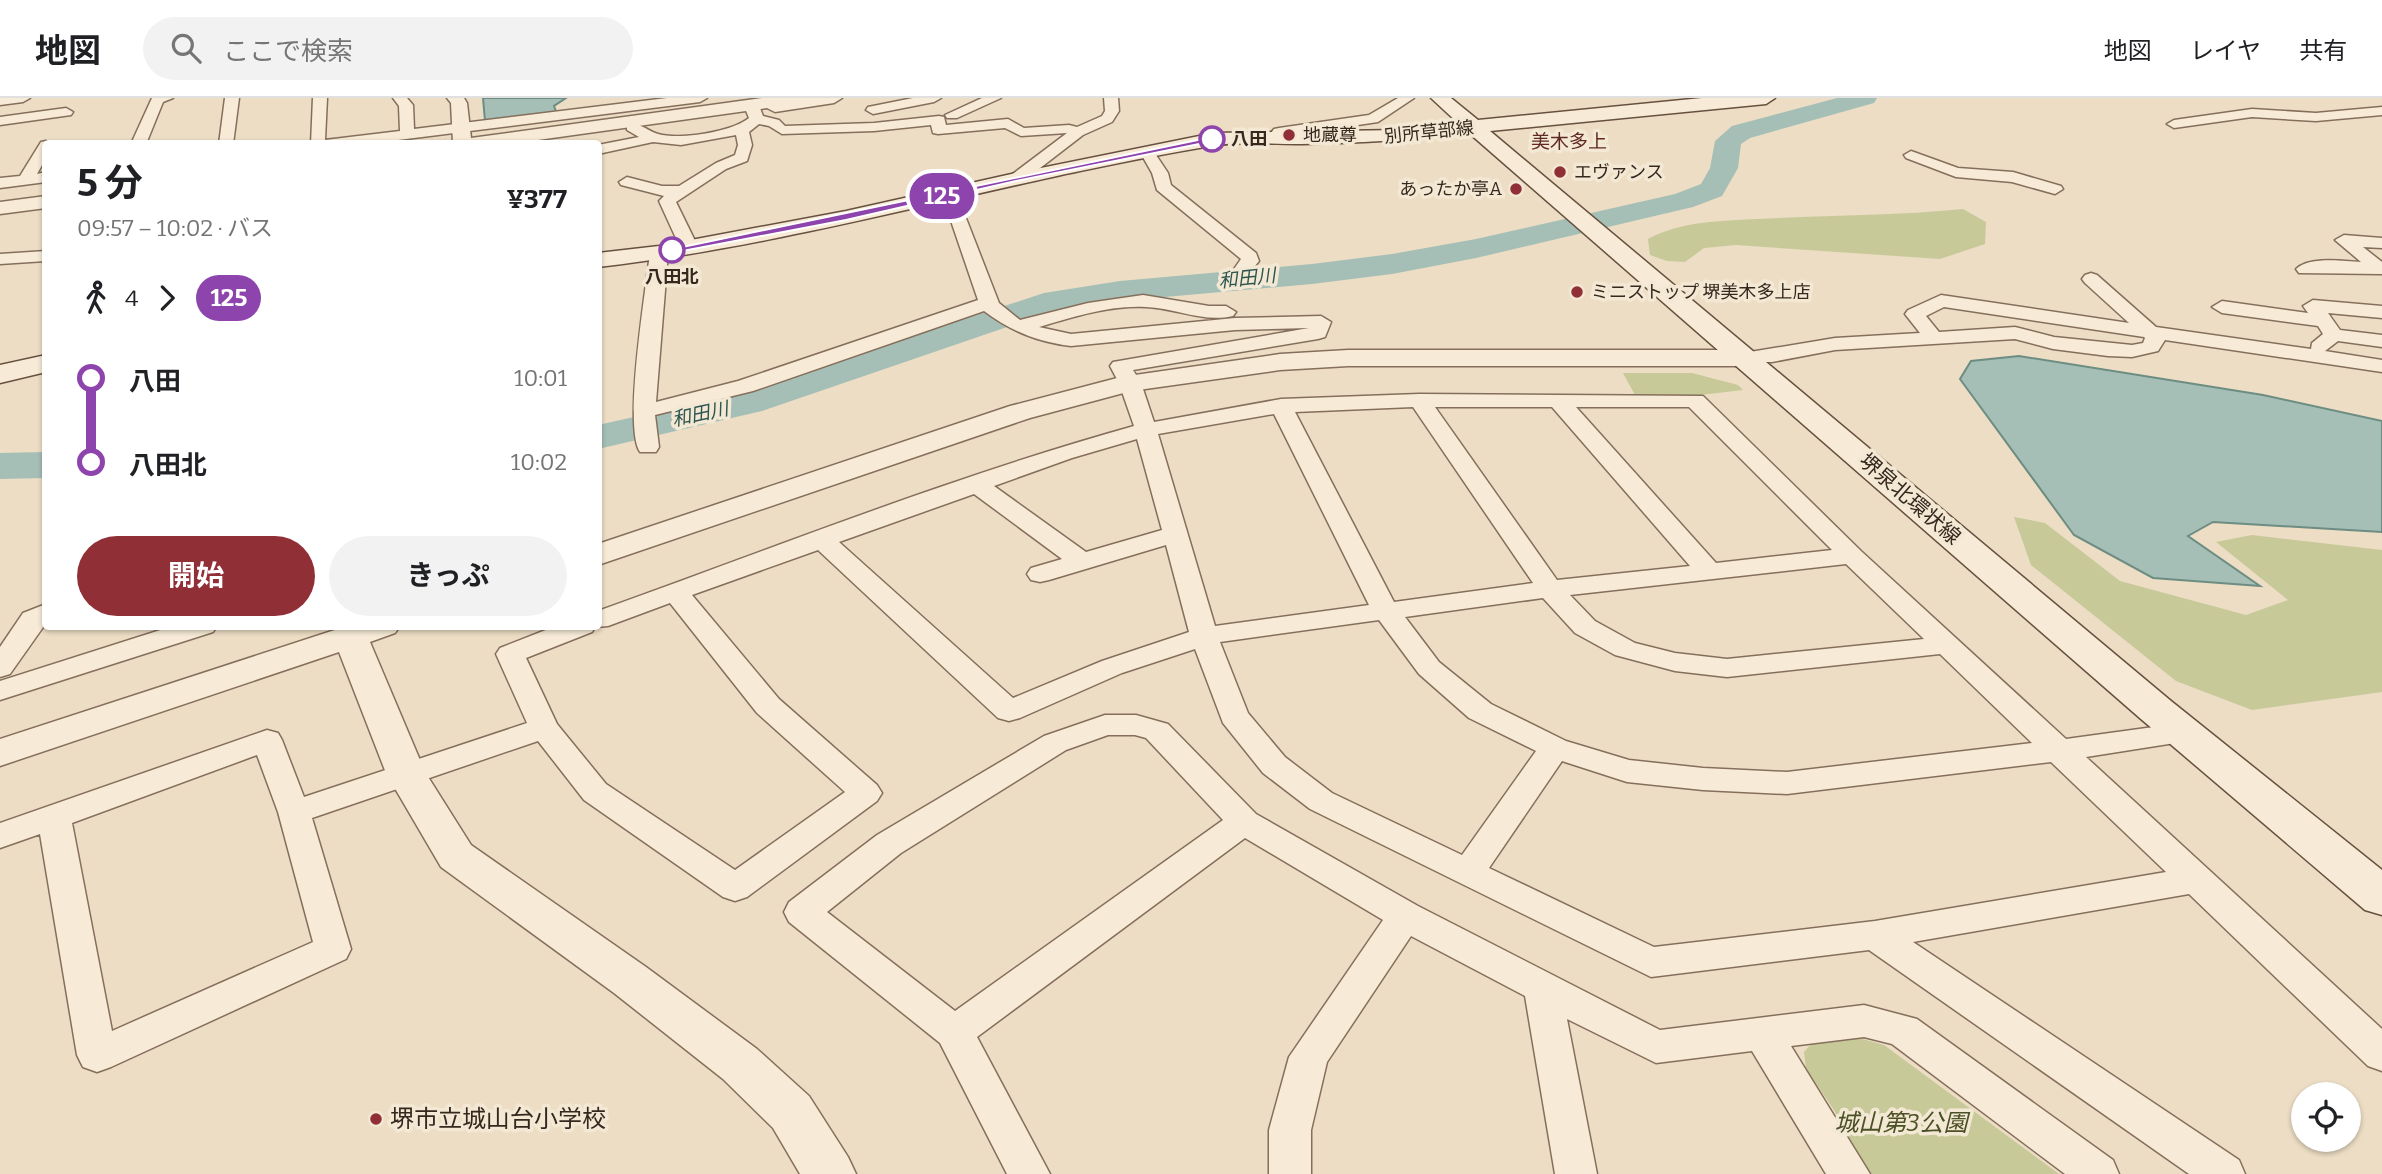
<!DOCTYPE html>
<html lang="ja">
<head>
<meta charset="utf-8">
<style>
  :root { --surface:#fff; --page:#f2f2f2; --text:#202124; --muted:#757577; --line:#e0e0e0; --accent:#912f37 }
  body { margin:0; font-family:Bitter,"Noto Sans JP",serif; background:var(--page); color:var(--text); height:100vh; display:flex; flex-direction:column; font-size:26px; white-space:nowrap }
  * { box-sizing:border-box; margin:0 }
  p { font-size:23px; color:var(--muted) }
  .icon { flex:none; width:38px; height:38px; fill:none; stroke:currentColor; stroke-width:2; stroke-linecap:round; stroke-linejoin:round }
  .map { position:relative; flex:1; overflow:hidden }
  .details { position:absolute; left:42px; top:42px; width:560px; height:490px; display:flex; flex-direction:column; background:var(--surface); border-radius:7px; box-shadow:0 2px 5px #0004 }
  .details>* { flex:none }
  .badge { padding:0 14px; border-radius:23px; font-size:24px; line-height:46px }
  .tools { position:absolute; left:2291px; top:984px; display:grid; gap:14px }
  .tools a { display:grid; place-items:center; width:70px; height:70px; border-radius:50%; background:var(--surface); box-shadow:0 2px 5px #0004; font-size:35px }
  .map>.badge { position:absolute; translate:-50% -50%; box-shadow:0 0 0 4px #fff }
  .legs { display:flex; align-items:center; gap:10px; height:77px; padding:0 35px; font-size:23px }
  .legs p { margin-inline-start:auto }
  .head { display:flex; align-items:center; justify-content:space-between; height:119px; padding:0 35px }
  h1 { font-size:38px; font-weight:700; line-height:52px }
  .primary-button { display:flex; gap:14px; margin-top:auto; padding:14px 35px }
  .primary-button a { flex:1; height:80px; border-radius:42px; background:var(--accent); color:#fff; font-size:28px; font-weight:700; line-height:80px; text-align:center }
  .primary-button a+a { background:var(--page); color:var(--text) }
  ul { padding:0 35px; list-style:none }
  li { display:flex; align-items:center; gap:24px; height:84px; font-size:26px }
  li i { display:grid; place-items:center; width:10px; height:100%; margin:0 9px; background:currentColor }
  li i::after { content:''; width:18px; height:18px; margin:-9px; border:5px solid; border-radius:50%; background:var(--surface) }
  li p { margin-inline-start:auto }
  li:first-child i { background:linear-gradient(#0000 50%,currentColor 0) }
  li:last-child i { background:linear-gradient(currentColor 50%,#0000 0) }
  header { display:flex; align-items:center; gap:42px; box-sizing:border-box; height:98px; padding:0 35px; background:var(--surface); border-bottom:2px solid var(--line) }
  header strong { font-size:33px }
  nav { display:flex; gap:38px; margin-inline-start:auto; font-size:24px }
  .search { width:490px; height:63px; background:var(--page); display:flex; align-items:center; gap:18px; box-sizing:border-box; padding:0 24px; border-radius:38px; color:var(--muted); font-size:26px }
  .map>svg:first-child { display:block }
</style>
</head>
<body>
<header>
<strong>地図</strong>
<div class="search"><svg class="icon" aria-label="search" viewBox="0 0 24 24"><circle cx="10" cy="10" r="6"/><path d="M15 15l6 6"/></svg>ここで検索</div>
<nav><a>地図</a><a>レイヤ</a><a>共有</a></nav>
</header>
<div class="map">
<svg width="2382" height="1076" viewBox="0 0 2382 1076">
  <rect width="100%" height="100%" fill="#ecddc4"/>
  <g fill="#c7c999">
    <path d="M 1963,111 L 1986,124 L 1985,146 L 1940,161 L 1736,147 L 1704,150 L 1685,164 L 1667,163 L 1650,157 L 1648,141 C 1682,123 1719,123 1758,121 C 1827,117 1895,118 1963,111 Z"/>
    <polygon points="1623,275 1692,275 1738,287 1743,292 1700,297 1635,297"/>
    <polygon points="2014,419 2045,425 2120,483 2246,517 2288,502 2216,444 2252,437 2382,452 2382,594 2252,612 2176,583 2031,467"/>
    <polygon points="1836,940 1859,940 1884,947 2059,1076 1869,1076 1834,1012 1806,971 1804,954 1812,945"/>
  </g>
  <g fill="#a6bfb6" stroke="#6d8d82" stroke-width="2">
    <polygon points="483,0 566,0 554,8 557,16 485,23"/>
    <polygon points="2019,258 2263,297 2382,323 2382,434 2213,424 2188,438 2260,488 2153,480 2074,437 1960,281 1971,263"/>
  </g>
  <g fill="none" stroke-linecap="round" stroke-linejoin="round">
    <g fill="#a6bfb6" fill-rule="evenodd">
      <polygon points="1837,0 1877,0 1874,5 1750,40 1741,46 1738,70 1722,98 1693,109 1476,160 1392,176 1312,186 1120,203 1051,214 762,313 598,351 598,327 737,296 1044,195 1120,183 1312,166 1392,156 1476,141 1675,96 1701,86 1710,70 1715,43 1732,28"/>
      <polygon points="46,354 46,380 0,381 0,355"/>
    </g>
    <g stroke="#856f5c" stroke-width="3">
      <g id="minor">
        <polygon points="0,0 30,0 23,4 0,7"/>
        <polygon points="152,0 173,0 163,4 146,46 131,46"/>
        <polygon points="225,0 239,0 233,46 219,46"/>
        <polygon points="313,0 327,0 325,42 400,33 399,8 393,0 407,0 413,7 414,31 667,0 707,0 700,4 366,46 311,46"/>
        <polygon points="913,0 941,0 934,4 873,16 866,12 868,9"/>
        <polygon points="982,0 1001,0 957,20 947,20 945,17"/>
        <path d="M 1104,0 L 1118,0 L 1119,13 L 1112,24 L 1083,37 L 1022,84 L 1016,86 L 1008,81 L 1010,78 L 1067,35 L 1021,38 L 1005,30 L 938,36 L 933,35 L 931,27 L 874,33 L 782,36 L 769,28 L 759,26 L 749,34 L 752,47 L 747,63 L 726,71 L 676,104 L 698,149 L 689,154 L 680,149 L 659,103 L 664,98 L 621,87 L 619,84 L 627,79 L 662,88 L 679,88 L 716,65 L 735,57 L 738,47 L 736,37 L 681,47 L 653,44 L 598,56 L 598,47 L 639,39 L 627,32 L 627,26 C 639,23 647,33 658,36 C 680,42 732,34 749,20 L 744,8 L 751,4 L 760,10 L 763,18 L 779,22 L 785,28 L 874,25 L 939,18 L 944,19 L 946,27 L 1008,21 L 1024,30 L 1069,27 L 1077,29 L 1102,18 L 1105,13 Z"/>
        <polygon points="1398,0 1414,0 1378,24 1284,38 1275,43 1268,39 1274,31 1279,30 1369,17"/>
        <polygon points="2382,9 2382,17 2316,23 2252,19 2174,30 2167,26 2174,22 2252,11 2316,15"/>
        <polygon points="66,10 73,14 71,17 0,27 0,19"/>
        <polygon points="46,43 52,46 46,46 46,60 37,76 46,74 46,84 0,90 0,80 20,78 41,44"/>
        <polygon points="1147,50 1152,51 1168,75 1171,87 1256,155 1259,163 1249,175 1237,175 1234,171 1241,161 1157,92 1152,75 1140,54"/>
        <polygon points="1911,53 1958,70 2013,74 2061,88 2063,91 2055,96 2012,84 1956,79 1906,60 1904,57"/>
        <path d="M 934,95 L 964,115 L 999,205 L 1020,222 L 1088,205 L 1143,197 L 1209,208 L 1226,208 L 1236,214 L 1233,218 C 1204,225 1175,210 1146,209 C 1110,207 1073,219 1039,229 L 1071,236 L 1235,220 L 1321,218 L 1331,224 L 1325,239 L 1318,241 L 1133,272 L 1141,285 L 1154,324 L 1281,301 L 1419,296 L 1703,298 L 1861,453 L 2066,641 L 2183,625 L 2194,628 L 2198,635 L 2194,642 L 2086,659 L 2382,931 L 2382,973 L 2368,968 L 2189,796 L 1913,844 L 2239,1062 L 2245,1076 L 2189,1076 L 1869,852 L 1651,879 L 1310,711 L 1263,675 L 1223,625 L 1195,551 L 1122,575 L 1020,620 L 1009,623 L 998,620 L 818,452 L 692,497 L 779,601 L 877,687 L 882,695 L 877,703 L 747,799 L 735,803 L 723,799 L 584,702 L 538,643 L 312,720 L 351,851 L 346,861 L 111,969 L 97,974 L 83,969 L 77,957 L 40,736 L 0,750 L 0,725 L 267,632 L 278,635 L 282,642 L 304,699 L 527,625 L 496,556 L 500,550 L 556,528 L 598,528 L 598,513 C 774,450 954,378 1134,328 L 1119,285 L 1110,268 L 1113,264 L 1309,230 L 1235,232 L 1071,248 C 1037,244 1011,233 984,213 L 753,293 L 655,317 L 659,349 L 656,354 L 640,354 C 623,330 646,191 650,155 L 653,151 L 659,150 L 668,155 L 656,304 L 738,283 L 978,202 L 949,117 L 926,100 ZM 1413,309 L 1533,485 L 1394,504 L 1295,314 ZM 1435,309 L 1552,309 L 1690,468 L 1557,482 ZM 1576,309 L 1689,309 L 1832,452 L 1716,465 ZM 1274,316 L 1369,507 L 1215,528 L 1158,336 ZM 1137,341 L 1162,432 L 1086,454 L 994,388 L 1072,360 ZM 974,396 L 1062,461 L 1031,470 L 1027,476 L 1031,482 L 1040,484 L 1049,482 L 1166,447 L 1189,534 L 1102,563 L 1013,600 L 839,444 ZM 1846,466 L 1924,541 L 1727,561 L 1675,555 L 1635,545 L 1595,523 L 1570,497 ZM 1543,500 L 1575,535 L 1615,557 L 1675,573 L 1727,579 L 1940,556 L 2032,645 L 1787,674 L 1703,670 L 1629,662 L 1566,643 L 1491,606 L 1439,564 L 1405,519 ZM 670,505 L 757,615 L 845,694 L 735,772 L 606,686 L 557,626 L 526,560 L 592,534 L 595,529 L 608,528 ZM 1379,522 L 1419,576 L 1469,620 L 1536,653 L 1462,757 L 1332,695 L 1285,659 L 1248,615 L 1220,544 ZM 257,657 L 278,714 L 313,844 L 112,933 L 72,725 ZM 1562,663 L 1627,684 L 1703,692 L 1787,696 L 2051,664 L 2166,774 L 1875,823 L 1654,849 L 1489,770 Z"/>
        <path d="M 2344,137 L 2382,140 L 2382,150 L 2363,149 L 2382,164 L 2382,176 L 2299,175 L 2296,171 C 2309,158 2343,163 2361,164 L 2335,142 Z"/>
        <polygon points="46,153 46,163 0,166 0,156"/>
        <path d="M 2091,175 L 2097,177 L 2156,229 L 2311,251 L 2312,245 L 2323,236 L 2318,228 L 2222,215 L 2212,209 L 2222,203 L 2308,215 L 2303,208 L 2313,202 L 2382,208 L 2382,220 L 2328,215 L 2340,232 L 2382,237 L 2382,249 L 2338,243 L 2325,253 L 2382,262 L 2382,274 L 2165,242 L 2158,253 L 2132,259 L 2108,258 L 2053,251 L 2015,241 L 1835,252 L 1772,264 L 1738,264 L 1735,260 L 1738,256 L 1835,240 L 1920,235 L 1905,216 L 1908,212 L 1941,197 L 2129,225 L 2085,185 L 2082,181 L 2085,177 ZM 1944,209 L 2144,239 L 2145,240 L 2143,245 L 2132,247 L 2054,239 L 2015,229 L 1939,234 L 1926,218 Z"/>
        <polygon points="46,506 46,525 10,576 0,579 0,549 23,515"/>
        <polygon points="173,528 217,528 213,534 0,602 0,583"/>
        <path d="M 1105,617 L 1136,617 L 1168,626 L 1256,716 L 1418,808 L 1660,932 L 1864,907 L 1917,921 L 2113,1062 L 2119,1076 L 2065,1076 L 1892,946 L 1864,939 L 1791,948 L 1870,1076 L 1826,1076 L 1752,953 L 1656,965 L 1567,921 L 1597,1076 L 1555,1076 L 1525,898 L 1411,838 L 1327,964 L 1311,1032 L 1311,1076 L 1269,1076 L 1269,1032 L 1289,959 L 1383,822 L 1245,740 L 977,939 L 1050,1076 L 1007,1076 L 940,945 L 789,824 L 784,814 L 789,804 L 877,737 L 1044,638 ZM 1108,637 L 1135,637 L 1146,640 L 1223,722 L 955,913 L 827,814 L 901,755 L 1066,652 Z"/>
      </g>
    </g>
    <g stroke="#856f5c" stroke-width="3">
      <g id="tertiary">
        <polygon points="447,0 464,0 467,5 471,40 762,0 842,0 834,5 775,14 767,10 509,46 453,46 451,5"/>
        <polygon points="46,98 46,110 0,116 0,104"/>
        <polygon points="1348,252 1745,252 1754,255 1758,260 1754,265 1745,268 1348,268 1280,272 1131,293 1030,320 598,467 598,446 1010,308 1121,279 1280,256"/>
        <polygon points="347,528 400,528 395,535 370,544 425,674 471,747 646,869 757,951 809,998 848,1059 856,1076 800,1076 773,1030 723,981 614,895 441,769 386,675 339,554 0,668 0,641"/>
      </g>
    </g>
    <g stroke="#67503f" stroke-width="3">
      <g id="secondary">
        <path d="M 1431,0 L 1451,0 L 1478,22 L 1702,0 L 1775,0 L 1766,6 L 1490,33 L 2171,603 L 2382,772 L 2382,817 L 2365,812 L 2141,621 L 1469,35 C 1413,42 1358,45 1301,46 C 1272,46 1239,43 1211,48 C 1005,82 806,145 598,169 L 598,155 L 659,148 L 846,113 L 1016,75 L 1214,35 L 1400,32 L 1458,25 Z"/>
        <polygon points="46,257 46,274 0,285 0,267"/>
      </g>
    </g>
    <use href="#minor" fill="#f7ebd7" fill-rule="evenodd"/>
    <use href="#tertiary" fill="#f7ebd7" fill-rule="evenodd"/>
    <use href="#secondary" fill="#f7ebd7" fill-rule="evenodd"/>
  </g>
  <polygon fill="#8e44ad" stroke="#fff" stroke-width="2" points="1212,39 1214,43 1016,83 846,122 672,155 668,152"/>
  <g fill="#912f37" stroke="#f3e8d3" stroke-width="2.5">
    <circle cx="1289" cy="37" r="7"/>
    <circle cx="1560" cy="74" r="7"/>
    <circle cx="1516" cy="91" r="7"/>
    <circle cx="1577" cy="194" r="7"/>
    <circle cx="376" cy="1021" r="7"/>
  </g>
  <g fill="#fff" stroke="#8e44ad" stroke-width="3.5">
    <circle cx="1212" cy="41" r="12"/>
    <circle cx="672" cy="152" r="12"/>
  </g>
  <g text-anchor="middle" dominant-baseline="central" stroke-width="7" stroke-linejoin="round" paint-order="stroke">
    <g font-size="18" fill="#36281f" stroke="#f3e8d3">
      <text transform="translate(1429 34) rotate(-6)">別所草部線</text>
    </g>
    <g font-size="18" fill="#36281f" stroke="#f3e8d3" text-anchor="start">
      <text x="1303" y="37">地蔵尊</text>
      <text x="1574" y="74">エヴァンス</text>
      <text x="1502" y="91" text-anchor="end">あったか亭A</text>
      <text x="1591" y="194">ミニストップ 堺美木多上店</text>
    </g>
    <g font-size="18" font-weight="bold" fill="#36281f" stroke="#f3e8d3" text-anchor="start">
      <text x="1231" y="41">八田</text>
      <text x="672" y="179" text-anchor="middle">八田北</text>
    </g>
    <g font-size="19" fill="#602921" stroke="#f3e8d3">
      <text x="1569" y="43">美木多上</text>
    </g>
    <g font-size="19" font-style="italic" fill="#2f5550" stroke="#f3e8d3">
      <text transform="translate(1247 180) rotate(-6)">和田川</text>
      <text transform="translate(700 316) rotate(-12)">和田川</text>
    </g>
    <g font-size="21" fill="#36281f" stroke="#f3e8d3">
      <text transform="translate(1910 401) rotate(41)">堺泉北環状線</text>
    </g>
    <g font-size="24" fill="#36281f" stroke="#f3e8d3" text-anchor="start">
      <text x="390" y="1021">堺市立城山台小学校</text>
    </g>
    <g font-size="24" font-style="italic" fill="#4a5127" stroke="#f3e8d3">
      <text x="1901" y="1025">城山第3公園</text>
    </g>
  </g>
</svg>
<div class="tools">
<a><svg class="icon" aria-label="locate" viewBox="0 0 24 24"><circle cx="12" cy="12" r="6"/><path d="M12 2v4M12 18v4M2 12h4M18 12h4"/></svg></a>
</div>
<b class="badge" style="left:942px;top:98px;background:#8e44ad;color:#fff">125</b>
<section class="details">
<div class="head"><div><h1>5 分</h1><p>09:57 – 10:02 · バス</p></div><b>¥377</b></div>
<div class="legs"><svg class="icon" aria-label="walk" viewBox="0 0 24 24"><circle cx="13" cy="4" r="2"/><path d="M13 8l-2 6 4 7M11 14l-3 7M7 12l3-4h3l4 4"/></svg>4<svg class="icon" aria-label="forward" viewBox="0 0 24 24"><path d="M9 5l7 7-7 7"/></svg><b class="badge" style="background:#8e44ad;color:#fff">125</b></div>
<ul>
<li><i style="color:#8e44ad"></i><b>八田</b><p>10:01</p></li>
<li><i style="color:#8e44ad"></i><b>八田北</b><p>10:02</p></li>
</ul>
<div class="primary-button"><a>開始</a><a>きっぷ</a></div>
</section>
</div>
</body>
</html>
